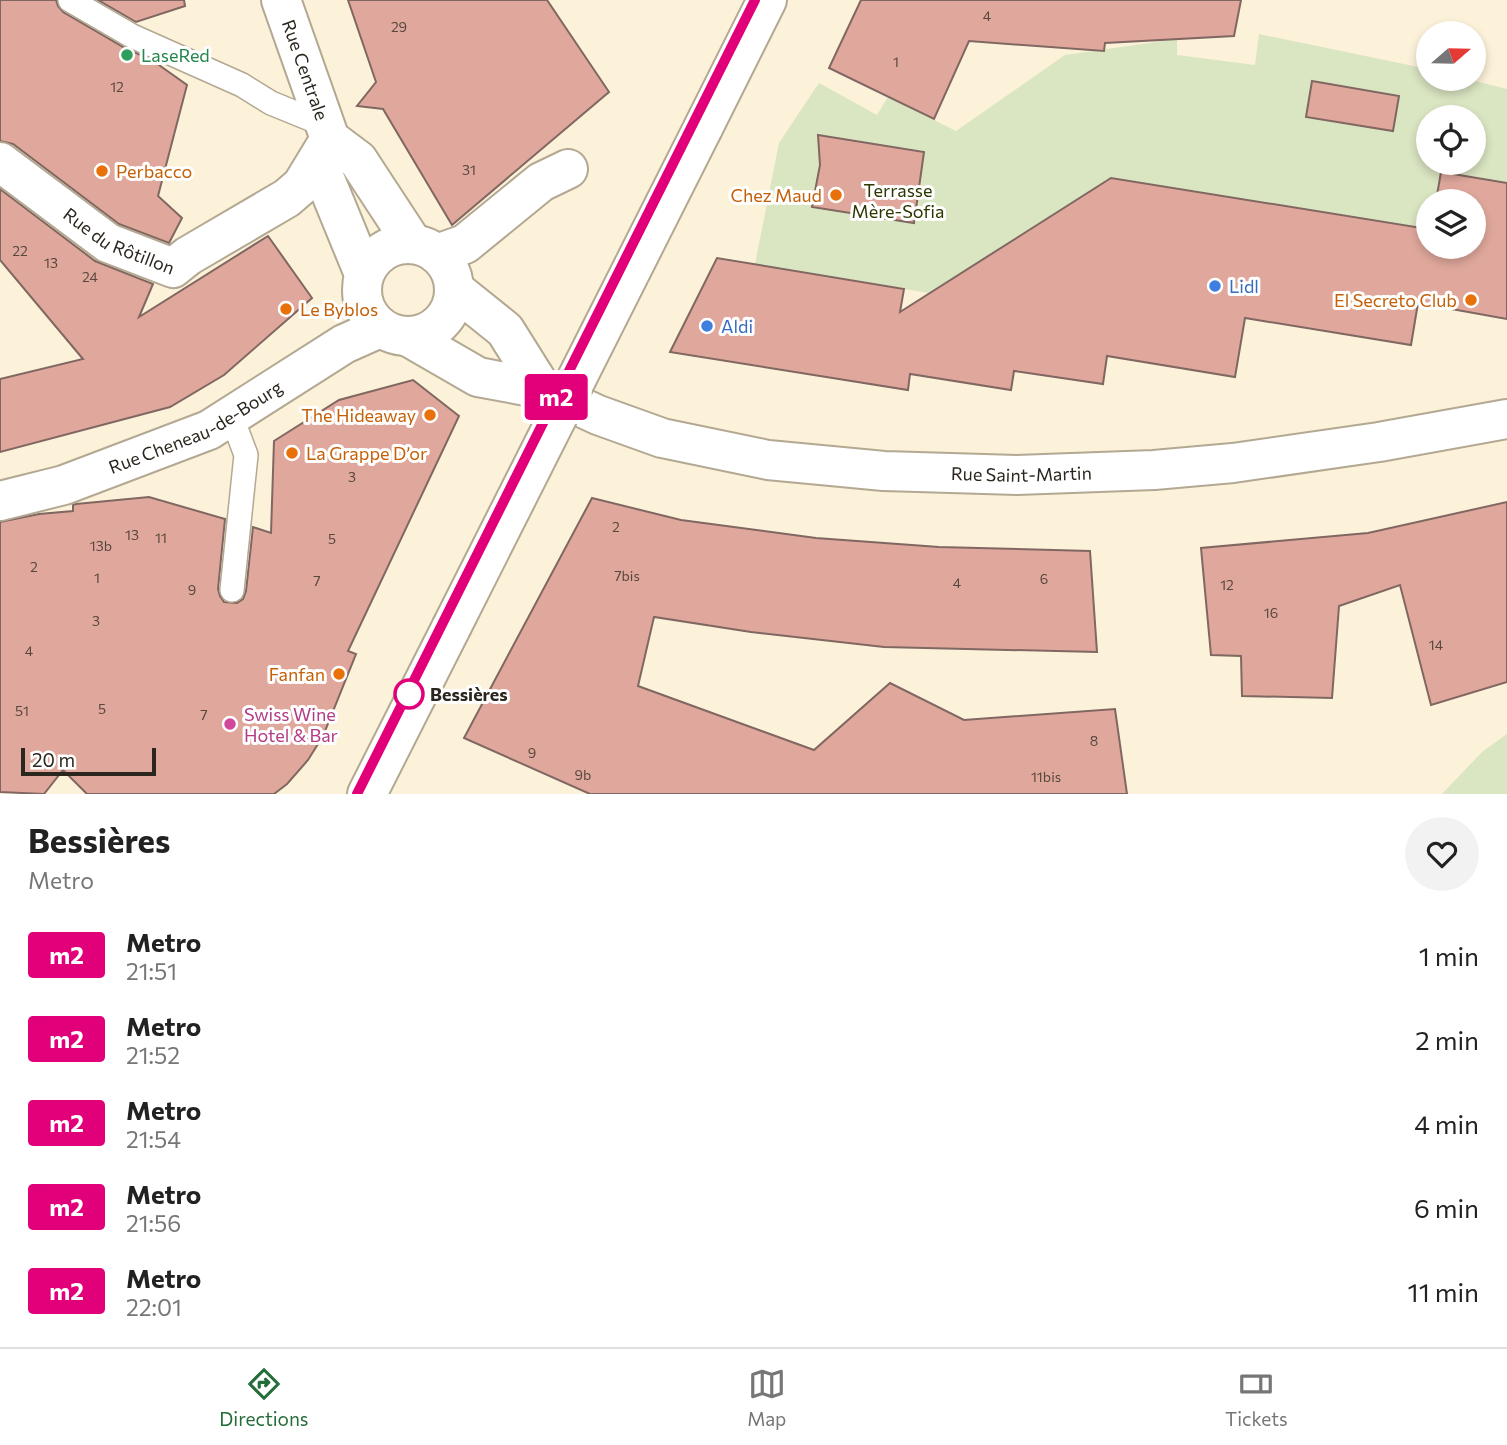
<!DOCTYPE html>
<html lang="en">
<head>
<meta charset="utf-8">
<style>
  :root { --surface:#fff; --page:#f2f2f2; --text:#222; --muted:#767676; --line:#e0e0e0; --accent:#246c39 }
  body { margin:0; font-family:Commissioner,sans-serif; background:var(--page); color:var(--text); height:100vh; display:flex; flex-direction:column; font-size:26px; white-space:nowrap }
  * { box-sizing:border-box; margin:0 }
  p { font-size:23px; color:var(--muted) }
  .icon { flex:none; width:38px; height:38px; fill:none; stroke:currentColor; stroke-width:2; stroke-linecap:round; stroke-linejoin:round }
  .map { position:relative; height:794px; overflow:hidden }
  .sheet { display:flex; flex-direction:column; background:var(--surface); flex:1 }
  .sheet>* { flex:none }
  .badge { padding:0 14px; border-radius:5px; font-size:24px; line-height:46px }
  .needle { width:46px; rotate:70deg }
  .fabs { position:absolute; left:1416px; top:21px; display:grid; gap:14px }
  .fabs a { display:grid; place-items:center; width:70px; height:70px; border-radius:50%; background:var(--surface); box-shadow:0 4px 10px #0003; font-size:35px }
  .scale { position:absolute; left:21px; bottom:18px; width:135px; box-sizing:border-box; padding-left:7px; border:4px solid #2b271e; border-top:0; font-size:19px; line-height:24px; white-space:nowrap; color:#2b271e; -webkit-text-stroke:5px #fff; paint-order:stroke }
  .map>.badge { position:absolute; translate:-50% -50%; box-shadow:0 0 0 4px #fff }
  .round { display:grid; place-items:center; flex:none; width:74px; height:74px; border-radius:37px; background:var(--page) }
  .overview { display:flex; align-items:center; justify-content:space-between; height:119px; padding:0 28px }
  h1 { font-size:33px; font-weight:700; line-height:52px }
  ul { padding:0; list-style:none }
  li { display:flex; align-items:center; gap:21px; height:84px; padding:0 28px }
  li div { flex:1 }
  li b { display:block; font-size:26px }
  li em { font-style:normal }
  li .badge { min-width:77px; font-weight:700; text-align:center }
  .tabs { display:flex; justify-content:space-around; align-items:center; height:98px; border-top:2px solid var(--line); background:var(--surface); font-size:19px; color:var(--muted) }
  .tabs a { display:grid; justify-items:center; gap:4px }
  .tabs .on { color:var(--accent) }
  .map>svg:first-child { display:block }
</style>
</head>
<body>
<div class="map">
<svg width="1507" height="794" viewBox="0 0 1507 794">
  <rect width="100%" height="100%" fill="#fcf1d9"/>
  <g fill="#dae5c2" fill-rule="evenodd">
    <path d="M 1259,34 L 1428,69 L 1428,79 L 1467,79 L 1507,89 L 1507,183 L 1441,172 L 1436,201 L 1428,201 L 1428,229 L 1111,178 L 929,293 L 755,264 L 779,143 L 819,83 L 877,115 L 888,97 L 956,131 L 1065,55 L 1177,39 L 1177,55 L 1255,65 ZM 1428,117 L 1474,117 L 1474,163 L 1428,163 Z"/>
    <polygon points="1507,734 1507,794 1442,794 1482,752"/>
  </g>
  <g fill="#e0a89c" stroke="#806761" stroke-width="2">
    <polygon points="0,0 56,0 58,6 63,12 125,48 152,60 187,85 158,196 182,218 169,243 119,224 13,144 0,141"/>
    <polygon points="98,0 184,0 185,6 136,22"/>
    <polygon points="348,0 547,0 609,92 452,225 383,109 357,106 376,82"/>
    <polygon points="861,0 1241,0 1234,36 1105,43 1104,51 969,41 934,119 829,68"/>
    <polygon points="1312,81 1399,96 1393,131 1306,117"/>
    <polygon points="818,135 924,152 914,223 812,207 820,165"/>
    <polygon points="1441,172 1507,183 1507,319 1418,303 1411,345 1245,318 1235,377 1107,356 1103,384 1014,371 1011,390 910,374 908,390 670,352 717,258 904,289 900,312 1111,178 1428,229 1428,247 1474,247 1474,201 1436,201"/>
    <polygon points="0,189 95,261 153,284 139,317 268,236 312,298 224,375 170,407 0,452 0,379 83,359 0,260"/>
    <polygon points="413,380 459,416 348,651 356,654 323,736 308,760 287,784 274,794 87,794 63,770 44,794 0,792 0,522 39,514 73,511 73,505 76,504 149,497 225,519 218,589 220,596 224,602 237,603 243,599 246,591 253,527 271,533 274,441 339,400"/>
    <polygon points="592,498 681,520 816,538 939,547 1090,551 1097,652 884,647 751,632 654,617 638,686 814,750 890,683 964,720 1115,709 1127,794 590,794 464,738"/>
    <polygon points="1507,502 1507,682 1431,705 1400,585 1339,606 1332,698 1242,696 1241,656 1211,655 1201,548 1368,533"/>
  </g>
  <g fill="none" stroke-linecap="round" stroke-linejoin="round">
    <g stroke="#b3a892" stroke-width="26">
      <g id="lane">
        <polyline points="70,0 132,36 242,85 271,103 325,125"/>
        <polyline points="231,415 246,455 232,590"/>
      </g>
    </g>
    <g stroke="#b3a892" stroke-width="42">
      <g id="street">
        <polyline points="703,128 767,0"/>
        <path id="s1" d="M 0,162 L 108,243 L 173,268 L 188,256 L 287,198 L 302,185 L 330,139"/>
        <polyline points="437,254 465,244 541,182 568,169"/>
        <path id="s2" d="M 0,501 L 64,485 L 209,430 L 344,344 L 380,328"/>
        <polyline points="367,794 451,628"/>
      </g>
    </g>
    <g stroke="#b3a892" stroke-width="42">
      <g id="secondary">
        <path id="s3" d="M 281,0 L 330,139 L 323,174 L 364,274"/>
        <polyline points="330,139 358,160 413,244"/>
        <circle cx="408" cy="290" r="46"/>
        <polyline points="454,289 505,330 542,389"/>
        <path id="s4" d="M 407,336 L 478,377 L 542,389 L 598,415 L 662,438 L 768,460 L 884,471 L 1017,475 L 1154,470 L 1233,463 L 1379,442 L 1507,419"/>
      </g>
    </g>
    <use href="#lane" stroke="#fff" stroke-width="23"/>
    <use href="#street" stroke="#fff" stroke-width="38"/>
    <use href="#secondary" stroke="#fff" stroke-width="38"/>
    <g stroke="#999181" stroke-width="5">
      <polyline points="444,622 693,122"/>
      <polyline points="462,631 711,131"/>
    </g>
    <g stroke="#b3a892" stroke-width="42" stroke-linecap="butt">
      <polyline id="street-bridge" points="451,628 703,128"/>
    </g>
    <use href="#street-bridge" stroke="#fff" stroke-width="38"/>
  </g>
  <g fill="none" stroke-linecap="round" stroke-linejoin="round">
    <g stroke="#fff" stroke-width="16">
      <polyline id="line" points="357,794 755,0"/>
    </g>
    <use href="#line" stroke="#e2007a" stroke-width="10"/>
  </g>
  <circle fill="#2e9e5b" stroke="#fff" stroke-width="2.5" cx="127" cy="55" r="7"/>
  <g fill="#e8710a" stroke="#fff" stroke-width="2.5">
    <circle cx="102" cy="171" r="7"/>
    <circle cx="836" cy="195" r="7"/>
    <circle cx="1471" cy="300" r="7"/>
    <circle cx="286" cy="309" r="7"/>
    <circle cx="430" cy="415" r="7"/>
    <circle cx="292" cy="453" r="7"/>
    <circle cx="339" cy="674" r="7"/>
  </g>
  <g fill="#3f7fe0" stroke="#fff" stroke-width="2.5">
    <circle cx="1215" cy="286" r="7"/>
    <circle cx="707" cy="326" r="7"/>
  </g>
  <circle fill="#fff" stroke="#e2007a" stroke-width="3.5" cx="409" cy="694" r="14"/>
  <circle fill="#d1479c" stroke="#fff" stroke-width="2.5" cx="230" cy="724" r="7"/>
  <g text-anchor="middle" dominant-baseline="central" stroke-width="6" stroke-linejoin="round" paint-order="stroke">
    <g font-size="14" fill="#58473e">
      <text x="987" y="15">4</text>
      <text x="399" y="26">29</text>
      <text x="896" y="61">1</text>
      <text x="117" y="86">12</text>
      <text x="469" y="169">31</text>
      <text x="20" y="250">22</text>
      <text x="51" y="262">13</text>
      <text x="90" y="276">24</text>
      <text x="352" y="476">3</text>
      <text x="616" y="526">2</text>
      <text x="132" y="534">13</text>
      <text x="161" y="537">11</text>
      <text x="332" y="538">5</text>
      <text x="101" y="545">13b</text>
      <text x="34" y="566">2</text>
      <text x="627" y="575">7bis</text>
      <text x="97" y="577">1</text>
      <text x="1044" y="578">6</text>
      <text x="317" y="580">7</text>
      <text x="957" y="582">4</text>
      <text x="1227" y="584">12</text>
      <text x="192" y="589">9</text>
      <text x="1271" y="612">16</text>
      <text x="96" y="620">3</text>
      <text x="1436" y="644">14</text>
      <text x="29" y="650">4</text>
      <text x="102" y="708">5</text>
      <text x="22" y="710">51</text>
      <text x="204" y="714">7</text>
      <text x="1094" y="740">8</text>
      <text x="532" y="752">9</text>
      <text x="583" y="774">9b</text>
      <text x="1046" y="776">11bis</text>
    </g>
    <g font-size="18" fill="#27864d" stroke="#fff" text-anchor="start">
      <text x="141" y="55">LaseRed</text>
    </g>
    <g font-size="18" fill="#2b271e" stroke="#fff">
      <text stroke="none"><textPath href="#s3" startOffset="74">Rue Centrale</textPath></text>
      <text stroke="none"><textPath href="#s1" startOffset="144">Rue du Rôtillon</textPath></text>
      <text stroke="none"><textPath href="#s2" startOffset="210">Rue Cheneau-de-Bourg</textPath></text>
      <text stroke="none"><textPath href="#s4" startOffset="639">Rue Saint-Martin</textPath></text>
    </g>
    <g font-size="18" fill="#c56008" stroke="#fff" text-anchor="end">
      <text x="116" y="171" text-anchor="start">Perbacco</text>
      <text x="822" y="195">Chez Maud</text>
      <text x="1457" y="300">El Secreto Club</text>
      <text x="300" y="309" text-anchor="start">Le Byblos</text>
      <text x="416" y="415">The Hideaway</text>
      <text x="306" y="453" text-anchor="start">La Grappe D’or</text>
      <text x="325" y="674">Fanfan</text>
    </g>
    <g font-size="18" fill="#2c3800" stroke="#fff">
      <text x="898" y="190">Terrasse<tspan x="898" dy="21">Mère-Sofia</tspan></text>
    </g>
    <g font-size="18" fill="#366cbe" stroke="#fff" text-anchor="start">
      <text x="1229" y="286">Lidl</text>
      <text x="721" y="326">Aldi</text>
    </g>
    <g font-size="18" font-weight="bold" fill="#2b271e" stroke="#fff" text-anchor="start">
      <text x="430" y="694">Bessières</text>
    </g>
    <g font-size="18" fill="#b23c85" stroke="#fff" text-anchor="start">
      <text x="244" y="714">Swiss Wine<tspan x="244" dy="21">Hotel &amp; Bar</tspan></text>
    </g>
  </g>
</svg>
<div class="fabs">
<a><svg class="needle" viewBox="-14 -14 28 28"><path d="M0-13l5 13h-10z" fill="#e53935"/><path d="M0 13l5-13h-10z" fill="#767676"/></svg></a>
<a><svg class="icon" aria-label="locate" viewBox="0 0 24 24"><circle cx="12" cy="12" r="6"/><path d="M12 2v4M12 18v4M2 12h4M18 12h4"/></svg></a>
<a><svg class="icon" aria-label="layers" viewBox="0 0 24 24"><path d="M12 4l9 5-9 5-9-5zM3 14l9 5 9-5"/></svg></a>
</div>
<div class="scale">20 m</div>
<b class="badge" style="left:556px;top:397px;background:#e2007a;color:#fff">m2</b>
</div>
<section class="sheet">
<div class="overview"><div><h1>Bessières</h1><p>Metro</p></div><a class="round"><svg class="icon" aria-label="heart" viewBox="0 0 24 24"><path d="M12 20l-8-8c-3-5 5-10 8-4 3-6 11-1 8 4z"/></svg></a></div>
<ul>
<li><span class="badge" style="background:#e2007a;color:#fff">m2</span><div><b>Metro</b><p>21:51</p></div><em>1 min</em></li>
<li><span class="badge" style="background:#e2007a;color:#fff">m2</span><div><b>Metro</b><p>21:52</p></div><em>2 min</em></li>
<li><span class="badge" style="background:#e2007a;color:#fff">m2</span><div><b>Metro</b><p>21:54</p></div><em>4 min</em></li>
<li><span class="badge" style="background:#e2007a;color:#fff">m2</span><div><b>Metro</b><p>21:56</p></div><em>6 min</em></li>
<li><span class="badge" style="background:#e2007a;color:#fff">m2</span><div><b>Metro</b><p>22:01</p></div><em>11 min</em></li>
</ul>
</section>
<nav class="tabs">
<a class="on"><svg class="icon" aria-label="directions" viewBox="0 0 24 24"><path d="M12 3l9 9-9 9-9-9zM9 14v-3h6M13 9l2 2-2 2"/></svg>Directions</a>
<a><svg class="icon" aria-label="map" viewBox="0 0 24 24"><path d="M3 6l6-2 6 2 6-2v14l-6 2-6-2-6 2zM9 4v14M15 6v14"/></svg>Map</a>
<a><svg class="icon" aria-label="tickets" viewBox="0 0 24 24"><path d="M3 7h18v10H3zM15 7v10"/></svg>Tickets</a>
</nav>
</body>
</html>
